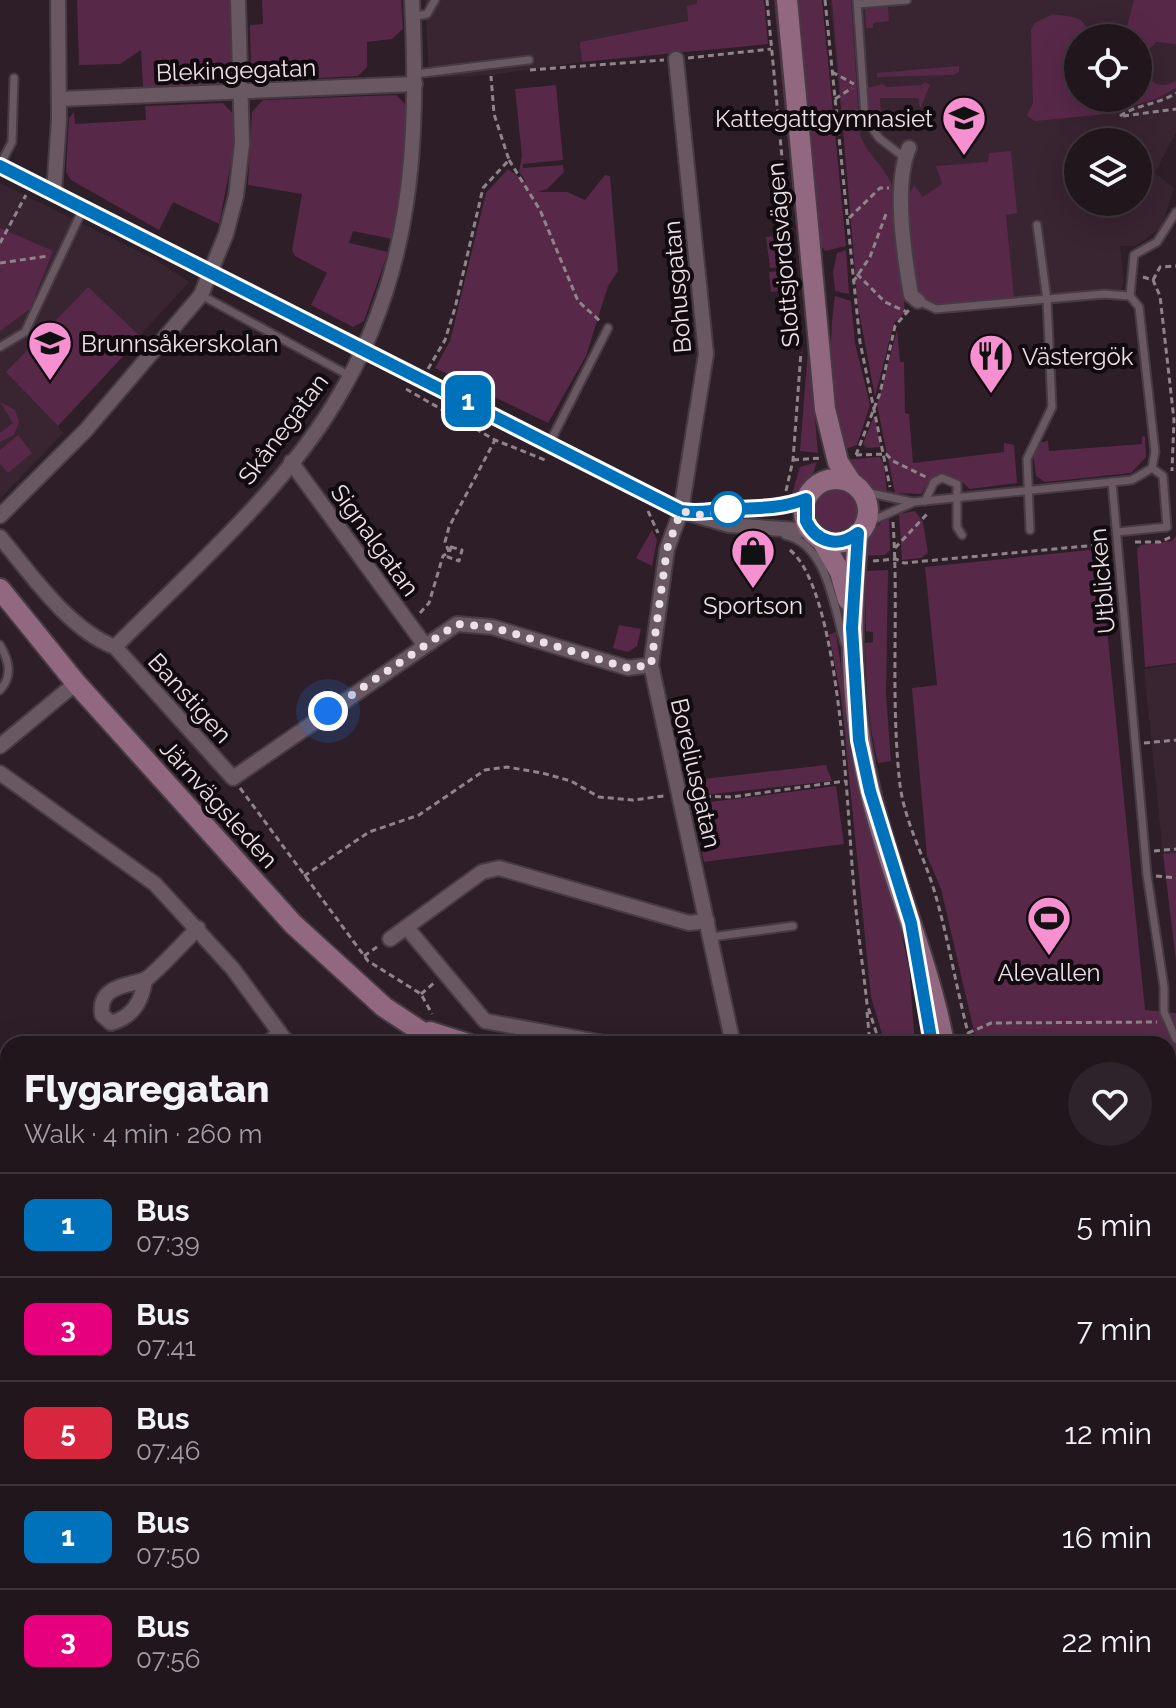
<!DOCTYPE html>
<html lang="en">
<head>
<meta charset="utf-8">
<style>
  :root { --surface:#22161d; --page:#2e232a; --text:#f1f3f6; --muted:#a29fa4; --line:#3f353b }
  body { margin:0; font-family:Raleway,sans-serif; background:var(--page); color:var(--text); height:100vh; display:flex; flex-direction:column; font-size:30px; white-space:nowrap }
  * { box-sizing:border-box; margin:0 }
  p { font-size:26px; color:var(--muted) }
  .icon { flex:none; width:44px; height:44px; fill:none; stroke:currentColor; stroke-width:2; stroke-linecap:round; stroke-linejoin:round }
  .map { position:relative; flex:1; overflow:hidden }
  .drawer { position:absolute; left:0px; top:1036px; width:1176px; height:672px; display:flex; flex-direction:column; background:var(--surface); border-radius:24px 24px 0 0; box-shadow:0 8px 32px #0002,0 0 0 2px var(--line) }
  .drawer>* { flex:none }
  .badge { padding:0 16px; border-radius:12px; font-size:28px; line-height:52px }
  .tools { position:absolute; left:1064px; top:24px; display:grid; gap:16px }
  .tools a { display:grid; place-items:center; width:88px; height:88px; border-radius:50%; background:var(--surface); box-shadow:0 8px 32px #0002,0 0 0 2px var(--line); font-size:40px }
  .you { position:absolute; width:40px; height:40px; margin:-20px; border:6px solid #fff; border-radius:50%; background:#1a73e8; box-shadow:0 0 0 12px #1a73e833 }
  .map>.badge { position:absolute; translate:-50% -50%; box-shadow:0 0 0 4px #fff }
  .round { display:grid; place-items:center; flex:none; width:84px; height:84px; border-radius:42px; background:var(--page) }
  .summary { display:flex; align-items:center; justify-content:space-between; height:136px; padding:0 24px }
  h1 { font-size:38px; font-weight:800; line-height:60px }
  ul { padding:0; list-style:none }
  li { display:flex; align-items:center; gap:24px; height:104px; padding:0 24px; border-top:2px solid var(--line) }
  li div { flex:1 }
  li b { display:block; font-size:30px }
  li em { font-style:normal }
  li .badge { min-width:88px; font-weight:700; text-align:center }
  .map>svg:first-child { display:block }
</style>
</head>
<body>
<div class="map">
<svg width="1176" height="1708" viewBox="0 0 1176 1708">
  <rect width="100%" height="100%" fill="#2d1e27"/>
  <g fill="#392431" fill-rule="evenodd">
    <polygon points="425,0 697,0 697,4 689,21 581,42 582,62 491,75 429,78"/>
    <path d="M 830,0 L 1176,0 L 1176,132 L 1155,173 L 1174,188 L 1162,227 L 1136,246 L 1120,246 L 1124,283 L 1117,299 L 942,312 L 926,311 L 901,301 L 869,238 L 842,122 ZM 1078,38 L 1138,38 L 1138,98 L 1078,98 ZM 1078,142 L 1138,142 L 1138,202 L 1078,202 Z"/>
    <polygon points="0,183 156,260 189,282 58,426 63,433 0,499"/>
    <polygon points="1176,664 1176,853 1163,854 1144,669"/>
  </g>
  <g fill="#582848">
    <polygon points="77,0 230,0 233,72 221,84 143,87 141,50 120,64 79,65"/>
    <polygon points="262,0 401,0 403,29 392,39 367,42 367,67 358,76 263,81 251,71 250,25 263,24"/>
    <polygon points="697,0 764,0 768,44 582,62 580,42 688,21 687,6 697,4"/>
    <polygon points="774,0 777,0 818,453 800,451 808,349"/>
    <polygon points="794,0 822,0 846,246 825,251 818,242"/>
    <path d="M 832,0 L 851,0 L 860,136 C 868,154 883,166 891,183 C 900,203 906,290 904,313 L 894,323 L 875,397 L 858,306 Z"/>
    <polygon points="1134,0 1176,0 1176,44 1156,42 1139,61 1138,38 1124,38"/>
    <polygon points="888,7 889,21 873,23 873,28 866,28 865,9"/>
    <path d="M 1053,14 C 1079,18 1081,15 1092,38 L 1078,38 L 1078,98 L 1105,98 L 1107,114 L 1035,121 L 1027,116 L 1033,103 L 1031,30 L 1035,23 Z"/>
    <polygon points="959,66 959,72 953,75 877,77 877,73"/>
    <path d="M 1138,66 C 1148,78 1156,92 1176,81 L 1176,88 L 1156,99 L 1122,109 L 1120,98 L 1138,98 Z"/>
    <polygon points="925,82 930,85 920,109 918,98 880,98 881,118 870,114 868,88 882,84 887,87 921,85"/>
    <polygon points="556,85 563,160 523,164 523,168 563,165 564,172 547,189 538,192 567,192 585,200 605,175 610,176 618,271 608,286 586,356 548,423 435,368 450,341 486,193 508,169 526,182 519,171 522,156 515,89"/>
    <path d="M 396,95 L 407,106 C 405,152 402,195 392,239 L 353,231 L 349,243 L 388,252 L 364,321 L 353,327 L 311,305 L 327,273 L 295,256 L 292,250 L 302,194 L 248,185 L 252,112 L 263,100 Z"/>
    <polygon points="223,103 233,114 233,153 219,224 173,202 159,230 71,180 66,172 69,118 74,112 75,124 146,120 145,106"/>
    <path d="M 1011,151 L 1017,213 L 1006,215 L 1014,299 L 941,307 C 901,294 909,237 905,203 L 914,185 L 923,197 L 942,184 L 936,166 L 988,162 L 989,153 Z"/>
    <polygon points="0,228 53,251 30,309 0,331"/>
    <polygon points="784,235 788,266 770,268 766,237"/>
    <polygon points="846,250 849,294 835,291 833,272 837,253"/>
    <polygon points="788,270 790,290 771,292 769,272"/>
    <polygon points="88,287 141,337 58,426 6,372"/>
    <path d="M 835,296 L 851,301 L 855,343 L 870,405 L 857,445 L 840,451 C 830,400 828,341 835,296 Z"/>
    <path d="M 897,330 L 900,362 L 904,362 L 905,413 L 909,414 L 913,463 L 1004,452 L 1004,443 L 1014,445 L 1017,483 L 970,489 C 950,470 936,469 921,494 L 895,493 L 877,405 Z"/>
    <polygon points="0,402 15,410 19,422 14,435 0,442 0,433 13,423"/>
    <polygon points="874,416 881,447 867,448 863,444"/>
    <polygon points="18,435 32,453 8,473 0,464 0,450"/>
    <polygon points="1142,436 1145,437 1146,457 1131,473 1045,482 1036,476 1033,452 1037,443 1048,441 1049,451 1142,444"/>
    <path d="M 880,457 L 884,465 L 887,494 C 863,490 854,481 842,460 Z"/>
    <polygon points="817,462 809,485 791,497 800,467"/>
    <circle cx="835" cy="511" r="24"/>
    <polygon points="915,511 923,522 928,553 921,558 902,560 899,514"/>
    <polygon points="889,516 890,550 885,555 862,556 868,534"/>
    <polygon points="652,530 657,540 652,566 636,558"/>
    <polygon points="1176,536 1176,663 1145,667 1137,549 1141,545 1172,541"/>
    <polygon points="1099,549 1145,1010 1176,1013 1176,1708 1164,1708 1161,1700 1168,1700 1168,1044 977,1044 941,889 927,856 912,688 937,685 925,567"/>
    <path d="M 888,570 L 886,695 L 891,761 L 878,763 C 868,723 866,684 865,643 L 873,642 L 873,632 L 866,631 L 865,571 Z"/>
    <polygon points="619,625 641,629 637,646 628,652 613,648"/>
    <polygon points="836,632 845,696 909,966 915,1044 885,1044 871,997 841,696 829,635"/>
    <polygon points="826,765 832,781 704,795 704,779"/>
    <polygon points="836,786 844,844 704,862 691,801 710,802"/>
    <polygon points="1176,853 1176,961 1163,854"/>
  </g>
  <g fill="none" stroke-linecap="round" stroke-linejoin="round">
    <g stroke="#473b43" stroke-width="11">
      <g id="lane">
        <polyline points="857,0 865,118 879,138 905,158"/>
        <polyline points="858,4 907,0"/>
        <polyline points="412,17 427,14 435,0"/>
        <polyline points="415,74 529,60"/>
        <polyline points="0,165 12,142 14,78"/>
        <polyline points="201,295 350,376"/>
        <polyline points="1130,296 1134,255 1157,242 1176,212"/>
        <polyline points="919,301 936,309 1104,294 1130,296"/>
        <polyline points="0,347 25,332 83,209"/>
        <polyline points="550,442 608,328"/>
        <polyline points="1112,482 1147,875 1164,987 1164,1012 1176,1039"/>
        <polyline points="861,491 912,502"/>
        <polyline points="925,501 934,482 942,478 957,484 957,527 962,535"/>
        <polyline points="864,524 914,502 1132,480 1152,468 1155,452 1139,307 1130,296"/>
        <polyline points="1030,530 1027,459 1052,407 1047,300 1037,225"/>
        <polyline points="1117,532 1167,527 1163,476 1152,468"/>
        <path d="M 785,535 C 828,544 834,609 845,644"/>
        <path d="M 0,645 C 9,661 13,676 0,690"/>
        <polyline points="711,937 793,926"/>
      </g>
    </g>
    <g stroke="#473b43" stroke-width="18">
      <g id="street">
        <polyline points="676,59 706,354 681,511 667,549 651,665 733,1044"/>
        <polyline points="59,99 415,84"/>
        <path d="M 909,148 C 893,184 904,255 911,295 L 918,301"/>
        <polyline points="0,166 681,511 729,525 811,531"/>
        <polyline points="54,193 59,119 58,0"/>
        <polyline points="291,462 424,644"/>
        <path d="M 701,515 C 737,507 771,511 806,499"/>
        <polyline points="0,516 86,430 201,295 226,234 236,196 242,144 238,0"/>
        <path d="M 0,537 C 31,574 69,630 115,647 L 233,778 L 457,624 L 492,627 L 628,668 L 651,665"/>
        <path d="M 115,647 C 187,574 281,492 334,404 C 413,276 419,146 412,0"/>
        <polyline points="0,746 76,683"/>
        <polyline points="0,773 155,884 233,969 288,1044"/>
        <polyline points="407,928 485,1021 609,1044"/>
        <polyline points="390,939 482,872 499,868 689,923 707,921"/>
        <path d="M 145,980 C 142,1001 133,1017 111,1023 L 102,1015 C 97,981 137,987 149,977 C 166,962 182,944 198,928"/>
        <polyline points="266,1044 280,1033"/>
        <polyline points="0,1076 8,1106"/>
        <polyline points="0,1213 8,1213"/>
        <polyline points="1168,1685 1173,1708"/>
        <polyline points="744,1700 746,1708"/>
        <polyline points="842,1700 843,1708"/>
        <polyline points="1062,1700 1063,1708"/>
        <polyline points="14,1708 16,1700"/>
        <polyline points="219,1708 222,1700"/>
        <polyline points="424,1708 425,1700"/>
        <polyline points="538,1708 540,1700"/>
        <polyline points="587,1708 587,1700"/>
      </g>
    </g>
    <g stroke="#473b43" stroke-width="24">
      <g id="secondary">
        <polyline points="787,0 825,409 838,462 851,482"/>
        <circle cx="836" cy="511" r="32"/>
        <path d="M 858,533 C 850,619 849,703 869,787 C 889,874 928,956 944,1044"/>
        <polyline points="821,539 840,572 848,600"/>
        <polyline points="0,589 76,683 293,924 384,1007 440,1044"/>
        <polyline points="430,1032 468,1044"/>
        <polyline points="950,1700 951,1708"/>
        <polyline points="975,1700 975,1708"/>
      </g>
    </g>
    <g stroke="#90848b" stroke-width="3" stroke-dasharray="6 4" stroke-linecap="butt">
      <polyline points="767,0 793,273"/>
      <polyline points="825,0 860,342 890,487"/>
      <polyline points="688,58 771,49"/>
      <polyline points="530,70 664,60"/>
      <polyline points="832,72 854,84"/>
      <polyline points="835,99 852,88"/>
      <path d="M 1120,116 C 1137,104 1158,105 1176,93"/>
      <polyline points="1123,116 1176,109"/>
      <polyline points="509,160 540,210 578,301 601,322"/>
      <polyline points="849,218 880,188 889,188"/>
      <polyline points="0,243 26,195"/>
      <polyline points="0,263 48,256"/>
      <polyline points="857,274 885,302 907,312"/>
      <polyline points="1143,277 1153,280 1160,296 1174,420 1172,471"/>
      <polyline points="1153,280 1160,267 1176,266"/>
      <polyline points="853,282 870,257 886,214"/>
      <polyline points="428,369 445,340 455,308 483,188 509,160 494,114 491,76"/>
      <polyline points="406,389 495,440 545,460"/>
      <polyline points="856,455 880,393 895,326 909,310"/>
      <polyline points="856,455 886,454 893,461 926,477"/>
      <polyline points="793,460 821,458"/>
      <polyline points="786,491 793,460 801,352"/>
      <polyline points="648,511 658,533"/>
      <path d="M 893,522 C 899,610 890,697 900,785 C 905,822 923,854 934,890 C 949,940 957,993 971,1044"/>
      <polyline points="1135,542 1160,542 1171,537"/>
      <polygon points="451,547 462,550 459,561 448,557"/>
      <polyline points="895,548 928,513"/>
      <path d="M 790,550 C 842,593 847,818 854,889 C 857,927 863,966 867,1004 L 880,1044"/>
      <polyline points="873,561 896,559 904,563 1108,544"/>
      <polyline points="420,613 429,603 443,556 449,552 445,542 449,527 495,440"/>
      <polyline points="1144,743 1176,740"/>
      <polyline points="240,788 368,961 421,994 432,1014"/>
      <polyline points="695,796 732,797 845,781"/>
      <polyline points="1154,851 1176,849"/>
      <polyline points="304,876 369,832 419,815 485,770 507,767 542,773 571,781 599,797 633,800 664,796"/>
      <polyline points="1156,876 1176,878"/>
      <polyline points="364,956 377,947"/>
      <polyline points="421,994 434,983"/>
      <polyline points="867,1012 870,1044"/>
      <polyline points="968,1033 991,1023 1157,1022"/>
      <polyline points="1,1119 8,1142"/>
      <polyline points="1168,1193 1172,1131 1176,1122"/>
      <polyline points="1168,1310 1168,1346"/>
      <polyline points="0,1424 8,1426"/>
      <polyline points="0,1516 8,1518"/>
      <polyline points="1168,1555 1176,1559"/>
      <polyline points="0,1612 8,1614"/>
      <polyline points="349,1700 352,1708"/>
      <polyline points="931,1700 931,1708"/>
      <polyline points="999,1700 1000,1708"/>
      <polyline points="38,1708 40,1700"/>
      <polyline points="83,1708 85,1700"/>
      <polyline points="109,1708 110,1700"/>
      <polyline points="279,1708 283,1700"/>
      <polyline points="563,1708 564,1700"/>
    </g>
    <use href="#lane" stroke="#695761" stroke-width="7"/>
    <use href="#street" stroke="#695761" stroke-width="14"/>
    <use href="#secondary" stroke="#916880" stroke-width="20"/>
  </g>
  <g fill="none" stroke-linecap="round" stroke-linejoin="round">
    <g stroke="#fff" stroke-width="18">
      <path id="line" d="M 0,166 L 681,511 C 700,514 712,510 731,509 C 758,508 780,509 806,499 L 806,521 C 817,543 839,548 858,533 L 852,628 L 859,740 L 870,791 L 911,923 L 932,1044"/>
    </g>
    <use href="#line" stroke="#0072bc" stroke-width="12"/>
    <polyline stroke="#eae0e6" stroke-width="8" stroke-dasharray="0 14.4" points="328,711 457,624 492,627 628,668 651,665 667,549 681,511 701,515 728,509"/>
  </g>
  <defs>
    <g id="school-pin" transform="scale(2.3)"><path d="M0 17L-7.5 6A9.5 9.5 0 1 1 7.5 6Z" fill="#f690d0" stroke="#110a0e"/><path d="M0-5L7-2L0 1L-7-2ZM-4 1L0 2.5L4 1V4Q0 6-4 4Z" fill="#111"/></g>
    <g id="restaurant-pin" transform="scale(2.3)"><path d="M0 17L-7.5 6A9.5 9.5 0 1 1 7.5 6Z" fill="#f690d0" stroke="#110a0e"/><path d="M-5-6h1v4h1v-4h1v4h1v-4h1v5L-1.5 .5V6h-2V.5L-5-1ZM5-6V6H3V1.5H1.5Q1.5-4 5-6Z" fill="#111"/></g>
    <g id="shop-pin" transform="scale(2.3)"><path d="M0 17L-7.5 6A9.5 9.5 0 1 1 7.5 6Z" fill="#f690d0" stroke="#110a0e"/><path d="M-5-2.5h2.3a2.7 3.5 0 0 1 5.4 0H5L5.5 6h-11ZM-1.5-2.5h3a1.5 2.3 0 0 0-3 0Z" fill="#111"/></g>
    <g id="stadium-pin" transform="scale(2.3)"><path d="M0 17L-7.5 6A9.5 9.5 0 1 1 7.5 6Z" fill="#f690d0" stroke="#110a0e"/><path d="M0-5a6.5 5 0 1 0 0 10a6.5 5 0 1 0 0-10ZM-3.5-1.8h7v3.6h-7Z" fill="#111"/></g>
  </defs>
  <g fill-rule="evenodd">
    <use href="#school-pin" x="964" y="118"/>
    <use href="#school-pin" x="50" y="343"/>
    <use href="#restaurant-pin" x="991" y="356"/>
    <use href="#shop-pin" x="753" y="551"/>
    <use href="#stadium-pin" x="1049" y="918"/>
  </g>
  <circle fill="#fff" stroke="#0072bc" stroke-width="4" cx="728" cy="509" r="16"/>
  <g text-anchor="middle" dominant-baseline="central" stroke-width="8" stroke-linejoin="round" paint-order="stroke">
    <g font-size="24" fill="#eae0e6" stroke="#110a0e">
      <text transform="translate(236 70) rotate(-2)">Blekingegatan</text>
      <text transform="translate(783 255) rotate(-95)">Slottsjordsvägen</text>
      <text transform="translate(677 287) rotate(-95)">Bohusgatan</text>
      <text transform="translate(283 429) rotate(-53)">Skånegatan</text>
      <text transform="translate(375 540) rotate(54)">Signalgatan</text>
      <text transform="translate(1102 581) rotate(-95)">Utblicken</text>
      <text transform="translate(190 698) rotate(48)">Banstigen</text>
      <text transform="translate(696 773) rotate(77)">Boreliusgatan</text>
      <text transform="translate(219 804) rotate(48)">Järnvägsleden</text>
    </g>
    <g font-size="24" fill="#eae0e6" stroke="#110a0e" text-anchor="start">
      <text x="933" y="118" text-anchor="end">Kattegattgymnasiet</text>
      <text x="81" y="343">Brunnsåkerskolan</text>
      <text x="1022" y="356">Västergök</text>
      <text x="753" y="605" text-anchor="middle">Sportson</text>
      <text x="1049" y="972" text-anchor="middle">Alevallen</text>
    </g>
  </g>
</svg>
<div class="tools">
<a><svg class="icon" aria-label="locate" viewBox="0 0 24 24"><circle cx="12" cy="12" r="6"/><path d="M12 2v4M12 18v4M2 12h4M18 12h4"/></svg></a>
<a><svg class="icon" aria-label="layers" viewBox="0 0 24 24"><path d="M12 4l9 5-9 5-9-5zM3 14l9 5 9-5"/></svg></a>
</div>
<div class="you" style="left:328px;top:711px"></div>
<b class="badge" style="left:468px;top:401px;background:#0072bc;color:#fff">1</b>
<section class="drawer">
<div class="summary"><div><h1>Flygaregatan</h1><p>Walk · 4 min · 260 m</p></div><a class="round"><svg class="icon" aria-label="heart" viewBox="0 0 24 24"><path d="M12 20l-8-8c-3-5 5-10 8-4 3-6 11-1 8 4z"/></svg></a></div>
<ul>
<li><span class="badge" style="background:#0072bc;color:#fff">1</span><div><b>Bus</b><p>07:39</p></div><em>5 min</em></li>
<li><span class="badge" style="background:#e6007e;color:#fff">3</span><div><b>Bus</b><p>07:41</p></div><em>7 min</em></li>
<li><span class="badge" style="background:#d7263d;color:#fff">5</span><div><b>Bus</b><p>07:46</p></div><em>12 min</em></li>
<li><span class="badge" style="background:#0072bc;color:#fff">1</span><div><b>Bus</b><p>07:50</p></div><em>16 min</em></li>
<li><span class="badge" style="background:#e6007e;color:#fff">3</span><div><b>Bus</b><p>07:56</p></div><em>22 min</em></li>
</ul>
</section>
</div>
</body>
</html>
